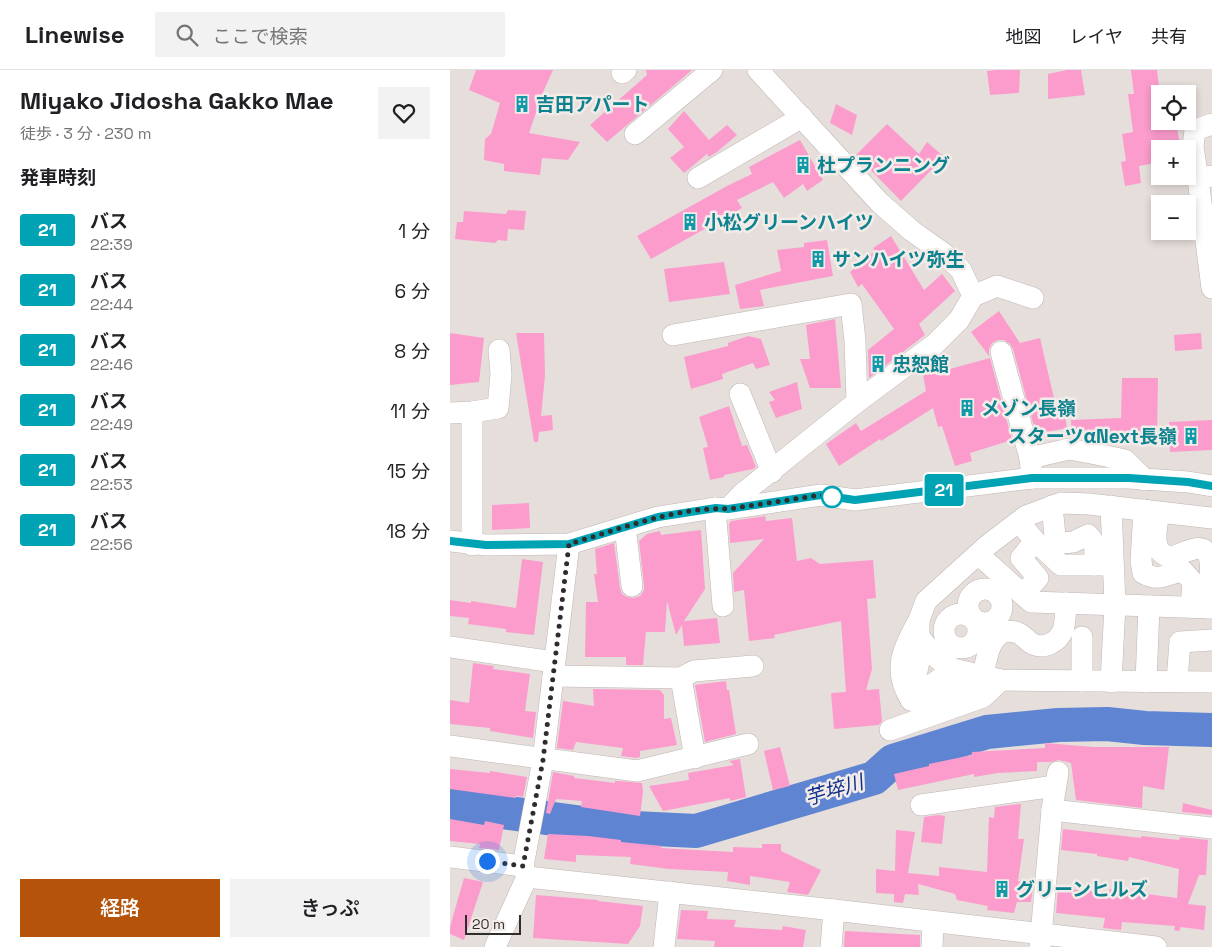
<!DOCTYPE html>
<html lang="ja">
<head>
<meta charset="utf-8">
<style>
  :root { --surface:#fff; --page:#f2f2f2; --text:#202124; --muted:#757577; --line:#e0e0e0; --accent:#b45309 }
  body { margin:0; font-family:"Space Grotesk","Noto Sans JP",sans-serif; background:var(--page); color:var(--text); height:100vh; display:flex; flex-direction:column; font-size:19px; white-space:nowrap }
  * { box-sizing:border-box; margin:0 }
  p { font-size:16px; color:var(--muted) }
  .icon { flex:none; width:28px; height:28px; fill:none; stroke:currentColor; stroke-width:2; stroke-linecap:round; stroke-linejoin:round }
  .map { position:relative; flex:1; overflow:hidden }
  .details { display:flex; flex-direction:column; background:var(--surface); width:450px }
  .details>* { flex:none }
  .badge { padding:0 10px; border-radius:4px; font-size:18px; line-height:32px }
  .buttons { position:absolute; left:701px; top:15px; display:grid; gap:10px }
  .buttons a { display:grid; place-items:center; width:45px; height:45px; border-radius:0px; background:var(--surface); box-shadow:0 2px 8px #0003; font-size:25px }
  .scale { position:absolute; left:15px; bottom:12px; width:56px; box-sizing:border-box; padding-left:5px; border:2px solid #2f2c2b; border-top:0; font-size:14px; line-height:18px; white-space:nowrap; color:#2f2c2b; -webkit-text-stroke:4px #f3ebe8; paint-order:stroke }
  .you { position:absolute; width:25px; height:25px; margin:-12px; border:4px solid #fff; border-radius:50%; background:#1a73e8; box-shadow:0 0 0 8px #1a73e833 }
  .map>.badge { position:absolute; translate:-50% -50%; box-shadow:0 0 0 2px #fff }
  h2 { padding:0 20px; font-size:19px; line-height:45px }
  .round { display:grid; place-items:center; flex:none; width:52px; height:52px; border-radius:0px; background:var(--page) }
  .overview { display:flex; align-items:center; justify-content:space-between; height:85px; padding:0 20px }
  h1 { font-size:24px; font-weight:600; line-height:38px }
  .action { display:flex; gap:10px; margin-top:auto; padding:10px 20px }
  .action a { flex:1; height:58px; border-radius:0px; background:var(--accent); color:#fff; font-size:20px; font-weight:600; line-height:58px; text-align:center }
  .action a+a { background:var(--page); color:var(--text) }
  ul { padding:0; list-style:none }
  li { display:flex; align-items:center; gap:15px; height:60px; padding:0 20px }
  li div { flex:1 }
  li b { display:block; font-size:19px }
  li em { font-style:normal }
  li .badge { min-width:55px; font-weight:700; text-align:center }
  header { display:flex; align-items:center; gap:30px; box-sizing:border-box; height:70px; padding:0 25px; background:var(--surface); border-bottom:1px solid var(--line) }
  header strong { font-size:24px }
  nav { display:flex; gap:28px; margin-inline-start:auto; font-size:18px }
  .search { width:350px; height:45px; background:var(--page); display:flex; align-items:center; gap:12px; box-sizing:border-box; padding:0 18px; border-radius:0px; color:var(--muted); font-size:19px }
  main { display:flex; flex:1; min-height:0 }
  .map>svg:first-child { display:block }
</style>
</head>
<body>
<header>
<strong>Linewise</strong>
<div class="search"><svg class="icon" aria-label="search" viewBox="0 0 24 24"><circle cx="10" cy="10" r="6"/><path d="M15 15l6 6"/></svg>ここで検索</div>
<nav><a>地図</a><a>レイヤ</a><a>共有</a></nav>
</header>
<main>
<section class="details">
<div class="overview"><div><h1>Miyako Jidosha Gakko Mae</h1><p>徒歩 · 3 分 · 230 m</p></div><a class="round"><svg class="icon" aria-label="heart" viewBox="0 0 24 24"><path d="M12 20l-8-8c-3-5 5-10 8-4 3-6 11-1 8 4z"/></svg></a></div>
<h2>発車時刻</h2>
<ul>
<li><span class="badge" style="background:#00a3b4;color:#fff">21</span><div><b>バス</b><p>22:39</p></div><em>1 分</em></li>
<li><span class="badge" style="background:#00a3b4;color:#fff">21</span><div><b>バス</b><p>22:44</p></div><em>6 分</em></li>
<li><span class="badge" style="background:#00a3b4;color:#fff">21</span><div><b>バス</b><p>22:46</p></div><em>8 分</em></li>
<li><span class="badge" style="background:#00a3b4;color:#fff">21</span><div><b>バス</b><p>22:49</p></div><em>11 分</em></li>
<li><span class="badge" style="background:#00a3b4;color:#fff">21</span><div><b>バス</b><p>22:53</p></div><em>15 分</em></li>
<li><span class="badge" style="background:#00a3b4;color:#fff">21</span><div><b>バス</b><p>22:56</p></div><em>18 分</em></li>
</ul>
<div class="action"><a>経路</a><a>きっぷ</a></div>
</section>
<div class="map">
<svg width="762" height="877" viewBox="0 0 762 877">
  <rect width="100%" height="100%" fill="#e6dedb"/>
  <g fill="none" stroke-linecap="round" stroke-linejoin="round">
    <polyline stroke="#5e84d2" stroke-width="34" points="0,735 163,757 246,761 424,708 443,691 537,662 608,655 657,654 695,658 762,660"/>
  </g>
  <g fill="#fc9ccd">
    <polygon points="26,0 103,0 94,20 79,63 130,72 118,90 92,88 90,105 54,101 54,94 34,90 35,69 41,64 50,33 19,20"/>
    <polygon points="196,0 242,0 157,72 140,55 197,5"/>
    <polygon points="546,0 570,0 569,23 540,25 537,1"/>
    <polygon points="617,0 631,0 635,25 598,29 598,4"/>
    <polygon points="681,0 707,0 710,26 710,57 726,54 731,79 710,79 710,92 689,96 691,113 675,116 671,92 676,91 672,64 683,62 678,24 684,24"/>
    <polygon points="386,34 407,45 402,65 380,53"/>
    <polygon points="234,41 259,70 277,55 287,65 267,82 259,87 257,84 234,103 220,88 234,77 218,59"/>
    <polygon points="437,54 469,84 477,72 494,87 451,131 406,85"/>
    <polygon points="350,70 373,110 357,121 353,114 334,128 323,112 287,130 292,138 201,189 187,166 277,116 302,104 299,97"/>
    <polygon points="58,140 76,141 74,160 58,159 57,171 48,170 45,173 5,169 7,152 13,152 14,141 56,144"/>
    <polygon points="441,166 474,220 492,204 505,221 469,254 475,265 419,308 418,280 444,259 412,214 408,217 400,202 425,181 423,178"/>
    <polygon points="377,170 383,206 310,220 314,236 290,239 285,215 331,201 327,180 354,177 354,173"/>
    <polygon points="274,192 280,224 219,232 214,199"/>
    <polygon points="549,241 570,273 590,268 607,341 614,340 617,358 586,364 563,279 560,274 554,270 548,270 542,273 539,279 539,286 521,262"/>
    <polygon points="385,249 391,318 360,318 350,289 360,289 356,255"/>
    <polygon points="0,263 34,268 29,312 0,315"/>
    <polygon points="66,263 94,263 95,306 91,346 102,345 103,360 89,362 88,372 84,372"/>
    <polygon points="751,263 752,279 725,281 724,265"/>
    <polygon points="298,266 311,269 320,295 306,299 303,293 272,304 273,309 241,319 234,287 278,276 278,273"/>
    <polygon points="540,288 562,370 520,383 522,391 505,396 492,356 488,357 483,338 431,371 430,369 389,396 376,374 406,353 411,361 476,321 472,299 497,290 500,299"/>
    <polygon points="672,308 708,308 707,365 622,367 621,350 671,348"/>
    <polygon points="347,312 352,339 326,348 319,332 325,330 319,322"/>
    <polygon points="279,336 292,376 297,375 306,397 303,399 274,405 274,407 260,410 253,378 258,377 249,347"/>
    <polygon points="762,350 762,380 720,382 719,352"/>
    <polygon points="79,433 80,458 42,460 42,435"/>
    <polygon points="315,446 316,451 342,448 347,491 361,488 370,494 423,490 426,528 417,529 422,599 416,620 429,619 432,651 429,655 384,659 381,623 396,622 391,551 324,565 325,568 299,571 294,520 284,522 283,503 314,469 280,473 279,454 281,451"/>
    <polygon points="251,460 255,519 234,551 267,548 270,573 234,576 232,555 226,565 217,531 215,562 196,562 193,595 176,595 176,587 135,587 136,532 148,532 144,504 147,504 145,479 164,473 170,518 172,524 177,527 184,528 190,526 194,520 194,515 189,471 197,464 210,461 211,465"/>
    <polygon points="72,489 93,492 84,565 56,562 56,559 18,554 19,548 0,546 0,530 21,533 21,531 66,538"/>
    <polygon points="23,593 44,596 43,599 80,604 75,641 86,642 83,668 40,661 40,658 0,654 0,630 19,633"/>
    <polygon points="276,611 277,620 279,620 286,664 255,672 245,615"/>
    <polygon points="143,619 210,620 214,625 214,649 221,648 227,675 190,681 190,687 186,688 171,686 173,678 126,672 123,680 107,678 113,631 144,636"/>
    <polygon points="595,673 644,677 719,677 714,720 693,716 692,738 626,730 621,693 609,690 601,692 587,692 587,701 548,703 524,707 524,704 448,720 444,704 479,696 479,694 522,685 522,682 595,678"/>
    <polygon points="330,677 340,716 323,720 314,681"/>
    <polygon points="290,689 296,727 280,731 280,728 213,741 199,716 239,710 238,703 284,695 279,691"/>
    <polygon points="0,699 40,703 40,701 77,707 73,727 66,726 66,728 0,719"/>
    <polygon points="103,702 124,706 124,708 165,713 165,711 168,711 192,713 193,722 190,746 131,737 132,731 106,729 100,744 96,743"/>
    <polygon points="733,733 762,740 762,745 732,742"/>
    <polygon points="571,734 568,769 574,769 568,811 577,813 577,816 583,816 581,832 567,832 564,843 537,840 538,836 507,830 505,824 468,814 469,825 455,824 453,833 444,832 444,824 426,823 426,799 445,801 446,760 465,762 458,803 489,806 489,797 537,802 539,747 544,748 545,737"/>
    <polygon points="488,745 495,746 492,774 471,772 474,747"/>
    <polygon points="0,749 34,755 35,751 54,755 49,780 29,778 30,774 0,771"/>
    <polygon points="613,759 691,768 691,766 729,770 730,767 758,770 756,805 749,805 738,834 756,836 754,860 731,857 729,861 724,860 725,856 672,852 671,860 653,858 655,848 606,843 608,818 659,823 660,819 727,828 729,799 679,787 678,791 647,786 647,784 611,780"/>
    <polygon points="98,764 138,766 171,770 171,772 212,776 211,778 283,782 283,777 312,778 312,774 331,774 331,781 371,800 358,825 337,822 340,812 300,806 300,815 277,811 278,802 219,799 180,794 181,787 126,785 126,792 94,789"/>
    <polygon points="14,808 33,812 14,870 0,864 0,857"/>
    <polygon points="86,825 148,830 148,831 193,836 190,856 178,874 83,868"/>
    <polygon points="231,840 258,841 257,849 286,850 284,857 332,860 333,856 356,860 353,877 264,877 265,871 227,869"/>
    <polygon points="395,861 470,865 470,877 394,877"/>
  </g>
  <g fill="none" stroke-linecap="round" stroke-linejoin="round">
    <g stroke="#beb6b3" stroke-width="22">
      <g id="minor">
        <polyline points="308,0 430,133 462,161 493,183 511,200 523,226"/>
        <polyline points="172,3 176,0"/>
        <polyline points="762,54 745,60 743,77 748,109 762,106"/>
        <polyline points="185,64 262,0"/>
        <polyline points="248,108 352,47"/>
        <polyline points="748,109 762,218"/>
        <polyline points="223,265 401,234 405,271 407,332"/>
        <polyline points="551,282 580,388 582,408"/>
        <polyline points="290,324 322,402"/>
        <polyline points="0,343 22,342 48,338 51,304 49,280"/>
        <polyline points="580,388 619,379 646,384 675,390 695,410"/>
        <path d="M 602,436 L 605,466 L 611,473 L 623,472 L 638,465 C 647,474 645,483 644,495"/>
        <polyline points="265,438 273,536"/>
        <polyline points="278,439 292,424 407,332 485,274 509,250 523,226 547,216 583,228"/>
        <path d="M 694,440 L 691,491 L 693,503 C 710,513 716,503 733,501 L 743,512 L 741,537"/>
        <path d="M 708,448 C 707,457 704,467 707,475 C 708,481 715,487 721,487 C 731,486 756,466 760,491 C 762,504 758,524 758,538"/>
        <polyline points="762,448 639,434 611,433 576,446 538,475 476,531 469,550 469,567 487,588 503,599 551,610 762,612"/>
        <polyline points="569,452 585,471 611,495 663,495"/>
        <polyline points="175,457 182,516"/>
        <polyline points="0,471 36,475 119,474 208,447 265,438 278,439 371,425 405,430 582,408 679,408 738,412 762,416"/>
        <polyline points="22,475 22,342"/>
        <polyline points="528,484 581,532 762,538"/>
        <circle cx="535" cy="536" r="17"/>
        <polyline points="573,524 588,508 571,488 585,471"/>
        <circle cx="511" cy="561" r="17"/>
        <path d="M 469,550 C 453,578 442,600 461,630 C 488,634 511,619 533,606 C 536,590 540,556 565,562 C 572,563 576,570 581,573 C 593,580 608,573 613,560 C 616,553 615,541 616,533"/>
        <polyline points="632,567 632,611"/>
        <polyline points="0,577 104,592"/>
        <polyline points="103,606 231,608 245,688"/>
        <polyline points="231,608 244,601 303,596"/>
        <polyline points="727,611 730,572 762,570"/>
        <polyline points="661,612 665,535 661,436"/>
        <polyline points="696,612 699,536"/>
        <polyline points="461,630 473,572"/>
        <polyline points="461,630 503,599"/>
        <polyline points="440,660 533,627 551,610"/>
        <polyline points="0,676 187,701 298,674"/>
        <polyline points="471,735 605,716"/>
        <polyline points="602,740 762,758"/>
        <polyline points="0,787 73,796"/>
        <polyline points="77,807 384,840 706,877"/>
        <polyline points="45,877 77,807 73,796 93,690 119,474"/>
        <polyline points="214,877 220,822"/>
        <polyline points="381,877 384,840"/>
        <polyline points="482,877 483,852"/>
        <polyline points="590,877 602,740 608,702"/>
      </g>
    </g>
    <use href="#minor" stroke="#fff" stroke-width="21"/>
  </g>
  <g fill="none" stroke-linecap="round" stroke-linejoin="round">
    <g stroke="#fff" stroke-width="11">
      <polyline id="line" points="0,471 36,475 119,474 208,447 266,438 278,439 371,425 405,430 582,408 679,408 738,412 762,416"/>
    </g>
    <use href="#line" stroke="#00a3b4" stroke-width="8"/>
    <path stroke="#2f2c2b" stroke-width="5" stroke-dasharray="0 9" d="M 37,791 L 73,796 L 93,690 L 119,474 C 167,460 228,436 278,439 L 371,425 L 388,428 L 382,427"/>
  </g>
  <defs>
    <g id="building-bare" transform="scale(1.35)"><path d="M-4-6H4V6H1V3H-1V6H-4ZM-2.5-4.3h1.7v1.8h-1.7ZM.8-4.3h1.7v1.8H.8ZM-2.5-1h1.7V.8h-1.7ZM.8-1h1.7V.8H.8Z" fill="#0f9aa8" stroke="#f3ebe8" stroke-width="2.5" paint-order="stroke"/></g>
  </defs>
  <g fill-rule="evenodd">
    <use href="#building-bare" x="72" y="34"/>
    <use href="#building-bare" x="353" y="95"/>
    <use href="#building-bare" x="240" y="152"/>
    <use href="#building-bare" x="368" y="189"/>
    <use href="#building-bare" x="428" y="294"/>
    <use href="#building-bare" x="517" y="338"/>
    <use href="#building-bare" x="741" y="366"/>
    <use href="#building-bare" x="552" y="819"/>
  </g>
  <circle fill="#fff" stroke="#00a3b4" stroke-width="2.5" cx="382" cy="427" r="10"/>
  <g text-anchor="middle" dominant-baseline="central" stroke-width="5" stroke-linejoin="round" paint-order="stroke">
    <g font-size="19" font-weight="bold" fill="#0d838f" stroke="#f3ebe8" text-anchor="start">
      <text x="86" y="34">吉田アパート</text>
      <text x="367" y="95">杜プランニング</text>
      <text x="254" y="152">小松グリーンハイツ</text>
      <text x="382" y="189">サンハイツ弥生</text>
      <text x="442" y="294">忠恕館</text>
      <text x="531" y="338">メゾン長嶺</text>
      <text x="727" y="366" text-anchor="end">スターツαNext長嶺</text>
      <text x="566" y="819">グリーンヒルズ</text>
    </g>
    <g font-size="20" font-style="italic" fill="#0c318c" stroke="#f3ebe8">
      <text transform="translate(384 720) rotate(-17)">芋埣川</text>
    </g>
  </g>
</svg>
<div class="buttons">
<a><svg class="icon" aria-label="locate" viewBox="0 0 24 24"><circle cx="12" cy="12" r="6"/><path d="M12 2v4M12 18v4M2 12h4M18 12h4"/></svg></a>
<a>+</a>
<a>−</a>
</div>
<div class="scale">20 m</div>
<div class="you" style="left:37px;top:791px"></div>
<b class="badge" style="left:494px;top:420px;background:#00a3b4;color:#fff">21</b>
</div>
</main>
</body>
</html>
